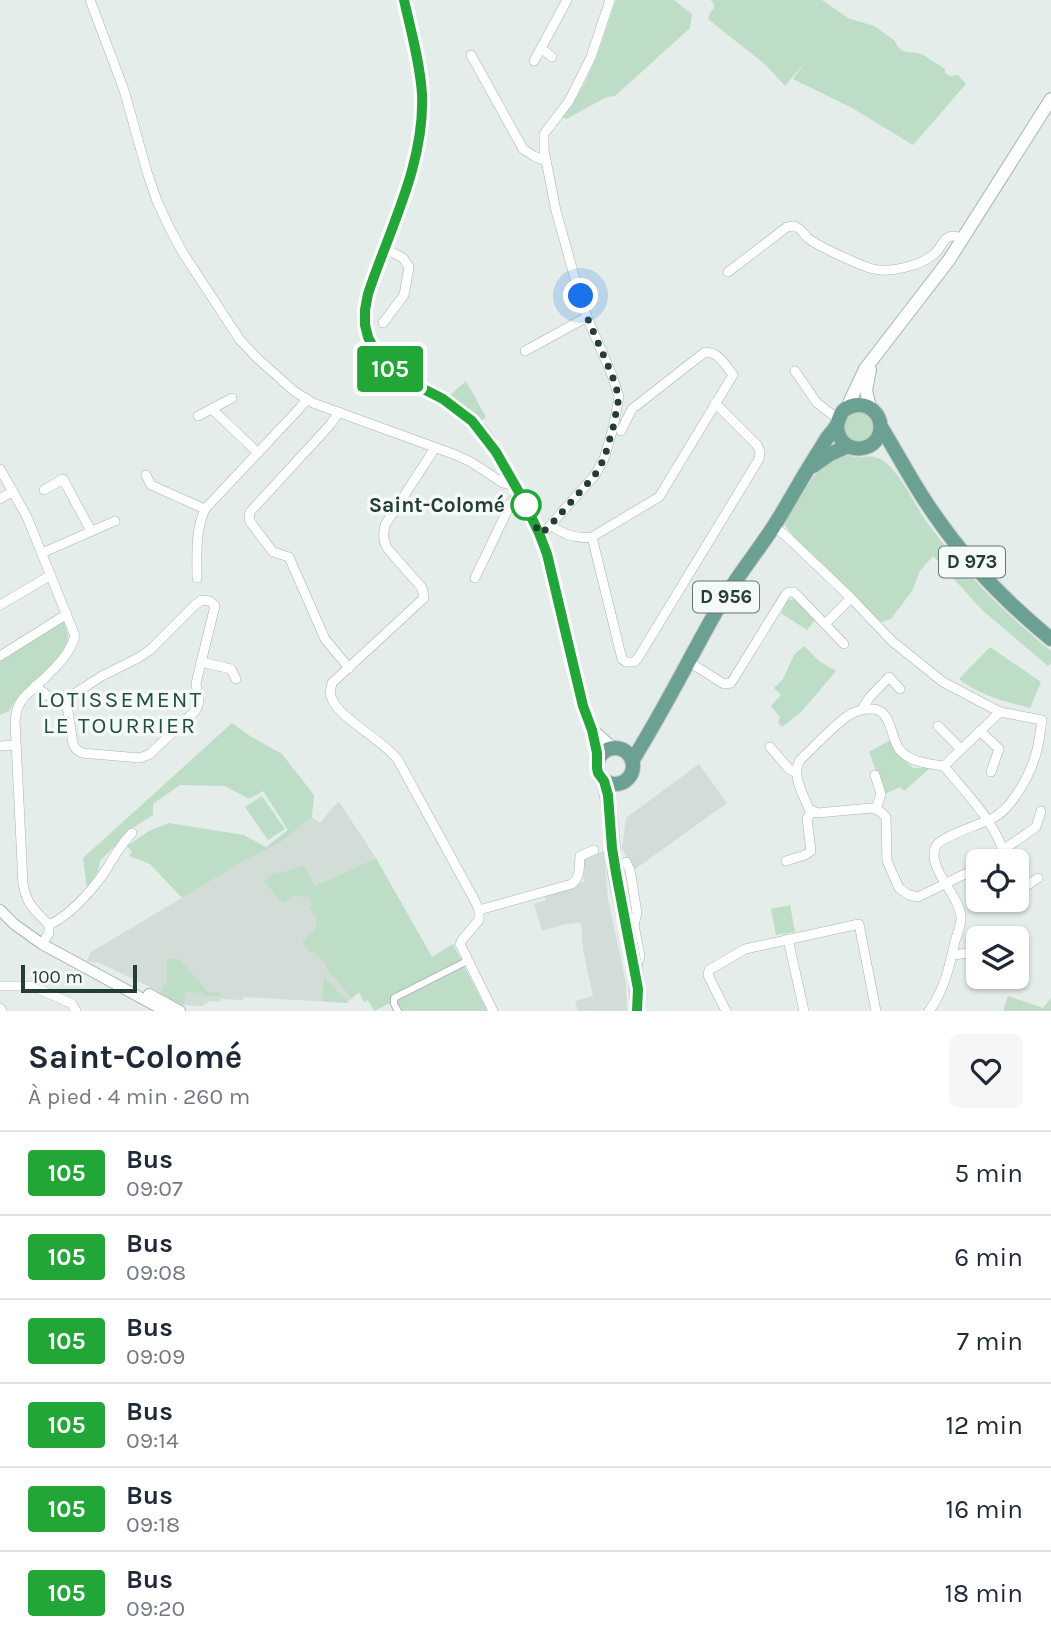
<!DOCTYPE html>
<html lang="fr">
<head>
<meta charset="utf-8">
<style>
  :root { --surface:#fff; --page:#f6f6f7; --text:#1f2937; --muted:#747a83; --line:#e0e1e3 }
  body { margin:0; font-family:Karla,sans-serif; background:var(--page); color:var(--text); height:100vh; display:flex; flex-direction:column; font-size:26px; white-space:nowrap }
  * { box-sizing:border-box; margin:0 }
  p { font-size:23px; color:var(--muted) }
  .icon { flex:none; width:38px; height:38px; fill:none; stroke:currentColor; stroke-width:2; stroke-linecap:round; stroke-linejoin:round }
  .map { position:relative; height:1011px; overflow:hidden }
  .details { display:flex; flex-direction:column; background:var(--surface); flex:1 }
  .details>* { flex:none }
  .badge { padding:0 14px; border-radius:5px; font-size:24px; line-height:46px }
  .buttons { position:absolute; left:966px; top:849px; display:grid; gap:14px }
  .buttons a { display:grid; place-items:center; width:63px; height:63px; border-radius:10px; background:var(--surface); box-shadow:0 2px 5px #0004; font-size:35px }
  .scale { position:absolute; left:21px; bottom:18px; width:116px; box-sizing:border-box; padding-left:7px; border:4px solid #243e36; border-top:0; font-size:19px; line-height:24px; white-space:nowrap; color:#243e36; -webkit-text-stroke:5px #f5f9f7; paint-order:stroke }
  .you { position:absolute; width:35px; height:35px; margin:-18px; border:5px solid #fff; border-radius:50%; background:#1a73e8; box-shadow:0 0 0 10px #1a73e833 }
  .map>.badge { position:absolute; translate:-50% -50%; box-shadow:0 0 0 4px #fff }
  .round { display:grid; place-items:center; flex:none; width:74px; height:74px; border-radius:10px; background:var(--page) }
  .head { display:flex; align-items:center; justify-content:space-between; height:119px; padding:0 28px }
  h1 { font-size:33px; font-weight:700; line-height:52px }
  ul { padding:0; list-style:none }
  li { display:flex; align-items:center; gap:21px; height:84px; padding:0 28px; border-top:2px solid var(--line) }
  li div { flex:1 }
  li b { display:block; font-size:26px }
  li em { font-style:normal }
  li .badge { min-width:77px; font-weight:700; text-align:center }
  .map>svg:first-child { display:block }
</style>
</head>
<body>
<div class="map">
<svg width="1051" height="1011" viewBox="0 0 1051 1011">
  <rect width="100%" height="100%" fill="#e4ede9"/>
  <g fill="#d2ddd8">
    <polygon points="699,764 727,803 634,870 622,849 626,818"/>
    <polygon points="339,802 376,858 315,886 366,986 347,1003 244,997 243,1000 220,999 220,1002 210,1001 202,1006 182,1005 148,986 100,963 87,961 91,952 239,864 281,842 312,817 320,823 334,806"/>
    <polygon points="604,851 608,900 626,983 627,1009 627,1011 578,1011 575,1001 593,996 583,950 581,923 565,924 542,931 534,904 546,900 545,897 550,894 582,883 584,881 582,858"/>
  </g>
  <g fill="#beddc6">
    <path d="M 616,0 L 674,0 L 692,14 L 690,28 L 615,96 L 607,97 L 566,119 L 562,117 C 591,84 602,40 616,0 Z"/>
    <polygon points="710,0 822,0 848,18 874,26 894,40 899,48 903,51 922,54 945,69 945,73 950,76 958,75 966,84 913,145 852,108 793,79 805,62 785,86 766,65 708,19 710,13 714,8 713,2"/>
    <polygon points="466,381 486,417 479,423 477,417 461,403 456,403 448,397"/>
    <circle cx="859" cy="427" r="15"/>
    <path d="M 846,454 C 849,455 852,457 856,457 C 869,458 873,453 886,463 C 903,477 915,507 929,525 C 964,572 1005,614 1051,651 L 1051,663 L 1048,666 L 982,610 L 933,556 L 920,571 L 912,591 L 891,619 L 881,622 L 794,537 L 784,524 C 796,505 815,467 835,456 C 837,455 843,454 846,454 Z"/>
    <polygon points="795,599 816,619 807,630 781,613 788,600"/>
    <path d="M 64,620 C 65,626 68,631 68,637 C 67,656 30,682 18,697 C 14,701 12,707 9,711 L 0,715 L 0,660 Z"/>
    <polygon points="804,646 819,661 836,671 801,712 782,727 778,722 780,717 771,706 781,695 774,688 783,679 794,655"/>
    <path d="M 990,647 L 1041,682 L 1030,708 C 1004,701 981,696 959,679 Z"/>
    <polygon points="232,723 250,736 282,754 314,795 312,817 281,842 239,864 182,898 150,864 129,856 132,852 127,846 149,831 169,823 244,835 266,847 288,830 263,791 249,799 225,786 180,785 153,804 153,815 131,829 100,861 98,871 87,889 83,858"/>
    <polygon points="892,739 899,755 913,768 930,768 904,791 900,787 885,794 869,752"/>
    <polygon points="262,796 285,829 268,840 245,807"/>
    <polygon points="376,858 432,957 453,944 487,1011 399,1011 393,1002 374,1011 368,1000 364,1002 359,992 352,998 327,970 326,964 314,952 310,952 302,942 315,929 317,918 309,909 312,905 309,897 293,896 283,903 264,881 274,874 292,870 303,865 315,886"/>
    <polygon points="790,905 795,932 776,935 771,909"/>
    <polygon points="167,959 179,959 208,992 220,992 219,996 205,996 202,993 185,992 184,1004 182,1005 160,993 167,981"/>
    <polygon points="324,977 348,1002 347,1003 323,1001"/>
    <polygon points="1008,996 1043,1008 1051,998 1051,1011 1003,1011"/>
  </g>
  <g fill="none" stroke-linecap="round" stroke-linejoin="round">
    <g stroke="#a7b5b0" stroke-width="8">
      <polyline id="pedestrian" points="398,1011 394,1004 394,998 467,961"/>
    </g>
    <g stroke="#a7b5b0" stroke-width="10">
      <g id="minor">
        <polyline points="90,0 124,90 147,172 157,201 169,227 183,253 240,340 257,358 294,391 313,403 456,455 471,462 503,483 515,485"/>
        <polyline points="541,48 552,57"/>
        <polyline points="471,55 523,149 534,156 546,161"/>
        <polyline points="534,61 567,0"/>
        <path d="M 728,272 L 787,227 C 792,226 793,225 798,228 C 802,230 805,236 809,239 C 818,246 861,266 873,269 C 890,273 920,266 934,254 C 940,250 942,241 947,238 C 953,234 958,237 963,239"/>
        <polyline points="383,323 404,295 409,267 403,258 384,248"/>
        <polyline points="525,351 587,317"/>
        <polyline points="795,371 817,403 838,419"/>
        <polyline points="212,409 258,453"/>
        <polyline points="339,412 330,425 250,512 249,518 251,523 273,552 289,557 325,639 349,668"/>
        <polyline points="198,416 232,398"/>
        <path d="M 435,448 L 385,525 C 383,534 383,540 387,548 L 422,588 L 424,598 L 332,683 C 331,689 329,694 332,699 C 340,719 382,739 398,760 L 475,901 L 479,910 L 479,920 L 462,940 L 460,944 L 493,1011"/>
        <path d="M 0,469 L 27,517 L 75,636 C 69,658 50,672 34,688 C 28,693 22,698 19,705 C 16,710 16,716 15,721 L 23,884 C 27,906 35,910 49,925"/>
        <polyline points="146,475 151,485 205,509"/>
        <polyline points="44,490 63,479 91,531"/>
        <polyline points="0,499 13,491"/>
        <path d="M 551,525 C 563,535 577,539 592,537 L 659,497 L 733,375 C 725,365 719,352 705,352 L 632,409 L 621,431"/>
        <path d="M 774,527 L 785,535 L 851,598 L 892,641 L 943,682 L 1000,712 L 1042,720 C 1040,732 1039,745 1035,757 C 1030,774 1013,805 998,815 C 985,824 942,835 936,846 C 925,868 962,896 961,920 C 960,927 957,935 955,941 C 950,965 944,991 929,1011"/>
        <polyline points="539,533 547,529 595,475 604,459 613,428 619,397 612,375 587,317 574,275 556,211 544,150 544,134 569,101 591,57 610,0"/>
        <polyline points="592,537 622,659 626,662 634,662 638,658 759,459 760,452 757,445 715,403"/>
        <polyline points="42,553 115,521"/>
        <path d="M 197,578 C 197,554 195,532 205,509 L 299,409 L 307,399"/>
        <polyline points="475,578 511,503 520,494"/>
        <polygon points="202,600 210,601 215,606 196,683 199,702 196,710 150,754 140,758 82,753 76,749 73,744 66,699 102,676 138,658 150,650 195,605"/>
        <polyline points="0,605 51,575"/>
        <polyline points="825,624 851,598"/>
        <polyline points="0,656 67,614"/>
        <polyline points="201,662 231,669 236,679"/>
        <polyline points="689,662 724,684 731,683 786,594 789,592 794,592 844,644"/>
        <polyline points="35,686 48,696 66,699"/>
        <polyline points="862,709 869,698 889,677 900,689"/>
        <polyline points="938,726 961,749"/>
        <polyline points="980,731 999,749 991,772"/>
        <polyline points="0,746 15,745"/>
        <polyline points="770,747 789,769 796,772"/>
        <path d="M 944,766 C 964,791 1002,829 1005,861"/>
        <polyline points="875,775 881,794 876,809"/>
        <polyline points="1003,850 1036,827 1041,811"/>
        <polyline points="786,861 805,855 811,851 807,819 812,811"/>
        <polyline points="626,862 630,870 637,913 634,925 640,956 636,967"/>
        <path d="M 978,876 L 967,873 L 918,897 L 909,895 L 899,888 L 887,861 L 886,817 L 881,812 L 872,808 L 817,813 L 809,809 C 803,794 790,773 801,759 C 815,746 834,725 849,715 C 856,711 863,709 870,709 C 891,707 890,735 899,749 C 909,762 929,764 944,766 L 1000,712"/>
        <polyline points="1017,884 1026,886 1038,878"/>
        <path d="M 479,910 L 572,884 C 581,877 579,866 580,856 L 594,850"/>
        <path d="M 49,925 C 73,914 99,883 112,860 C 120,848 121,844 132,833"/>
        <polyline points="788,939 804,1011"/>
        <polyline points="42,944 49,933 49,925"/>
        <polyline points="952,955 970,953 978,955"/>
        <polyline points="1017,969 1024,958"/>
        <polyline points="1017,973 1018,983"/>
        <polyline points="0,986 31,986 71,1003 76,1011"/>
        <polyline points="0,1008 2,1011"/>
        <polyline points="726,1011 708,975 709,970 745,949 859,924 876,1011"/>
      </g>
    </g>
    <g stroke="#a7b5b0" stroke-width="12">
      <g id="tertiary">
        <polyline points="0,910 14,924 42,944 165,1011"/>
        <polyline points="149,994 180,1011"/>
      </g>
    </g>
    <g stroke="#a3b8b0" stroke-width="14">
      <g id="secondary">
        <path d="M 404,0 C 411,31 421,63 422,94 C 425,164 389,230 368,294 C 354,362 395,371 443,399 C 457,407 469,417 480,429 C 492,443 500,458 509,474 C 521,495 533,517 542,540 C 550,560 553,582 558,602 C 566,637 575,671 583,706 L 592,730 L 598,759"/>
        <polyline points="848,407 850,401 865,369 949,260 1051,99"/>
        <polyline points="870,408 866,390 870,370"/>
        <polyline points="592,730 612,748"/>
      </g>
    </g>
    <g stroke="#c2c9c7" stroke-width="16">
      <g id="primary">
        <path d="M 881,427 C 899,456 914,486 934,514 C 966,561 1007,603 1051,639"/>
        <polyline points="813,466 830,454 848,446"/>
        <circle cx="615" cy="766" r="18"/>
        <path d="M 632,761 C 663,712 689,659 718,608 C 734,581 754,556 772,529 C 782,514 790,499 799,484 C 808,468 818,453 827,438 C 830,434 834,430 837,425 C 839,420 839,416 843,411 C 850,405 860,403 868,407 C 874,410 879,416 880,423 C 885,453 838,460 837,425"/>
        <path d="M 604,781 C 612,810 611,842 615,872 C 623,918 640,965 637,1011"/>
      </g>
    </g>
    <use href="#pedestrian" stroke="#fff" stroke-width="6"/>
    <use href="#minor" stroke="#fff" stroke-width="9"/>
    <use href="#tertiary" stroke="#fff" stroke-width="10"/>
    <use href="#secondary" stroke="#fff" stroke-width="12"/>
    <use href="#primary" stroke="#6ba092" stroke-width="14"/>
  </g>
  <g fill="none" stroke-linecap="round" stroke-linejoin="round">
    <g stroke="#fff" stroke-width="16">
      <path id="line" d="M 404,0 C 411,31 420,63 422,94 C 425,164 389,230 368,294 L 365,310 L 365,325 L 368,337 L 378,357 L 386,366 L 398,376 L 443,399 L 472,421 L 496,452 L 520,494 L 539,533 L 547,554 L 583,706 L 592,730 L 597,753 L 597,768 L 598,773 L 604,781 L 608,795 L 612,848 L 616,873 L 638,989 L 637,1011"/>
    </g>
    <use href="#line" stroke="#23a638" stroke-width="10"/>
    <polyline stroke="#243e36" stroke-width="7" stroke-dasharray="0 12.6" points="526,505 539,533 547,529 595,475 604,459 613,428 619,397 612,375 587,317 581,296"/>
  </g>
  <circle fill="#fff" stroke="#23a638" stroke-width="3.5" cx="526" cy="505" r="14"/>
  <g text-anchor="middle" dominant-baseline="central" stroke-width="7" stroke-linejoin="round" paint-order="stroke">
    <g fill="#f5f9f7" stroke="#637670" stroke-width="2">
      <rect x="939" y="546.5" width="66" height="31" rx="5"/>
      <rect x="693" y="581.5" width="66" height="31" rx="5"/>
    </g>
    <g font-size="19" font-weight="bold" fill="#243e36">
      <text x="972" y="562">D 973</text>
      <text x="726" y="597">D 956</text>
    </g>
    <g font-size="21" font-weight="bold" fill="#243e36" stroke="#f5f9f7" text-anchor="end">
      <text x="505" y="505">Saint-Colomé</text>
    </g>
    <g font-size="23" letter-spacing="2" fill="#214f43" stroke="#f5f9f7">
      <text x="120" y="699">LOTISSEMENT<tspan x="120" dy="26">LE TOURRIER</tspan></text>
    </g>
  </g>
</svg>
<div class="buttons">
<a><svg class="icon" aria-label="locate" viewBox="0 0 24 24"><circle cx="12" cy="12" r="6"/><path d="M12 2v4M12 18v4M2 12h4M18 12h4"/></svg></a>
<a><svg class="icon" aria-label="layers" viewBox="0 0 24 24"><path d="M12 4l9 5-9 5-9-5zM3 14l9 5 9-5"/></svg></a>
</div>
<div class="scale">100 m</div>
<div class="you" style="left:581px;top:296px"></div>
<b class="badge" style="left:390px;top:369px;background:#23a638;color:#fff">105</b>
</div>
<section class="details">
<div class="head"><div><h1>Saint-Colomé</h1><p>À pied · 4 min · 260 m</p></div><a class="round"><svg class="icon" aria-label="heart" viewBox="0 0 24 24"><path d="M12 20l-8-8c-3-5 5-10 8-4 3-6 11-1 8 4z"/></svg></a></div>
<ul>
<li><span class="badge" style="background:#23a638;color:#fff">105</span><div><b>Bus</b><p>09:07</p></div><em>5 min</em></li>
<li><span class="badge" style="background:#23a638;color:#fff">105</span><div><b>Bus</b><p>09:08</p></div><em>6 min</em></li>
<li><span class="badge" style="background:#23a638;color:#fff">105</span><div><b>Bus</b><p>09:09</p></div><em>7 min</em></li>
<li><span class="badge" style="background:#23a638;color:#fff">105</span><div><b>Bus</b><p>09:14</p></div><em>12 min</em></li>
<li><span class="badge" style="background:#23a638;color:#fff">105</span><div><b>Bus</b><p>09:18</p></div><em>16 min</em></li>
<li><span class="badge" style="background:#23a638;color:#fff">105</span><div><b>Bus</b><p>09:20</p></div><em>18 min</em></li>
</ul>
</section>
</body>
</html>
